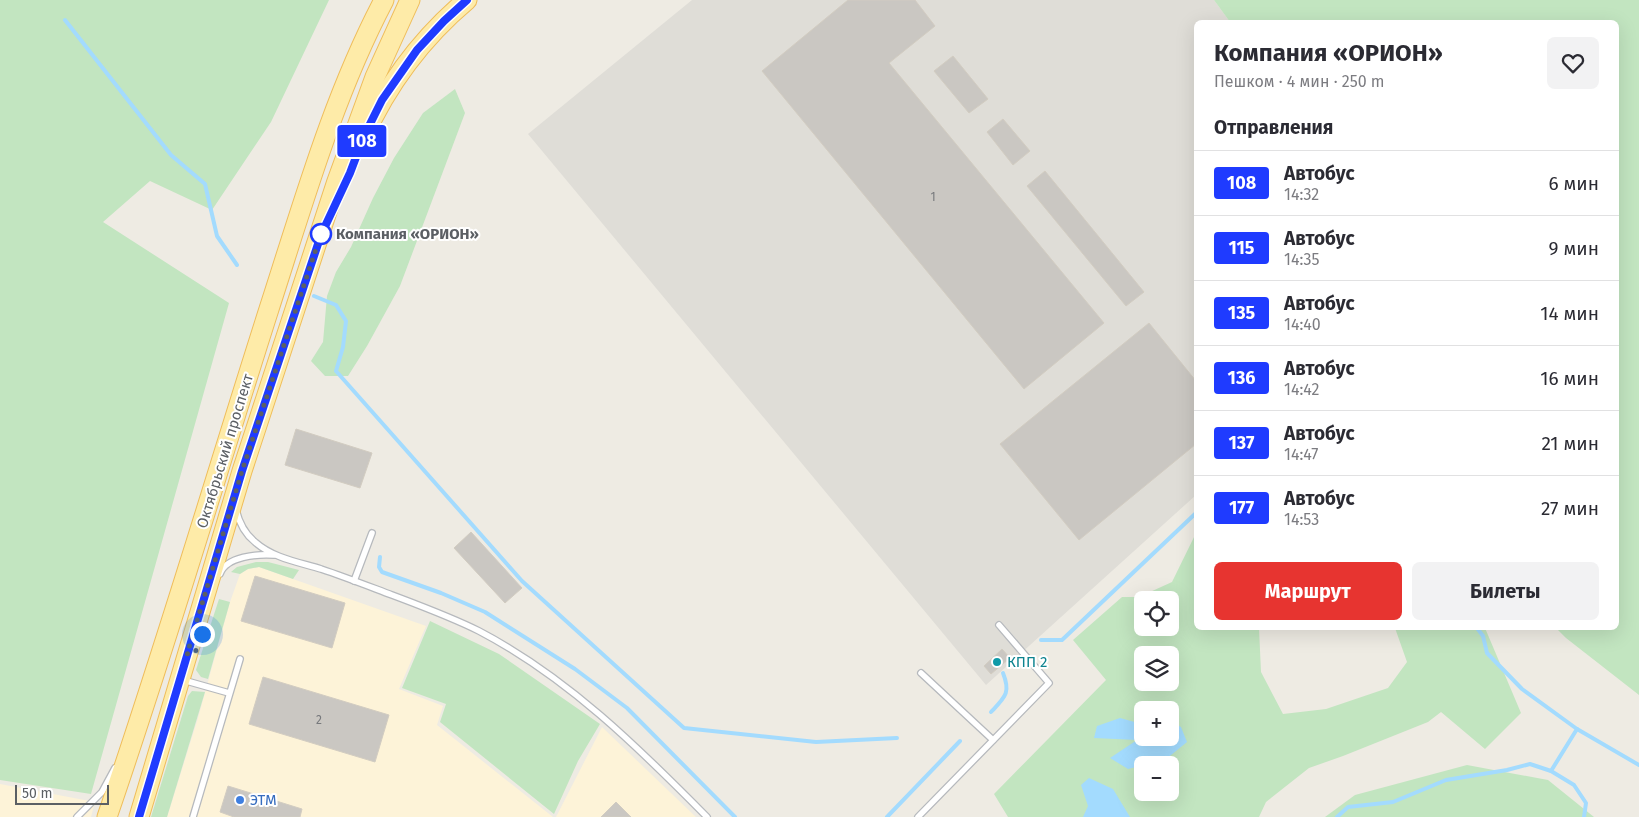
<!DOCTYPE html>
<html lang="ru">
<head>
<meta charset="utf-8">
<style>
  :root { --surface:#fff; --page:#f2f2f3; --text:#2b2b33; --muted:#7c7c81; --line:#e1e1e2; --accent:#e73430 }
  body { margin:0; font-family:"Fira Sans",sans-serif; background:var(--page); color:var(--text); height:100vh; display:flex; flex-direction:column; font-size:19px; white-space:nowrap }
  * { box-sizing:border-box; margin:0 }
  p { font-size:16px; color:var(--muted) }
  .icon { flex:none; width:28px; height:28px; fill:none; stroke:currentColor; stroke-width:2; stroke-linecap:round; stroke-linejoin:round }
  .map { position:relative; flex:1; overflow:hidden }
  .side { position:absolute; left:1194px; top:20px; width:425px; height:610px; display:flex; flex-direction:column; background:var(--surface); border-radius:8px; box-shadow:0 5px 20px #0002 }
  .side>* { flex:none }
  .badge { padding:0 10px; border-radius:4px; font-size:18px; line-height:32px }
  .controls { position:absolute; left:1134px; top:591px; display:grid; gap:10px }
  .controls a { display:grid; place-items:center; width:45px; height:45px; border-radius:8px; background:var(--surface); box-shadow:0 5px 20px #0002; font-size:25px }
  .scale { position:absolute; left:15px; bottom:12px; width:94px; box-sizing:border-box; padding-left:5px; border:2px solid #5b5f64; border-top:0; font-size:14px; line-height:18px; white-space:nowrap; color:#5b5f64; -webkit-text-stroke:4px #fff; paint-order:stroke }
  .you { position:absolute; width:25px; height:25px; margin:-12px; border:4px solid #fff; border-radius:50%; background:#1a73e8; box-shadow:0 0 0 8px #1a73e833 }
  .map>.badge { position:absolute; translate:-50% -50%; box-shadow:0 0 0 2px #fff }
  h2 { padding:0 20px; font-size:19px; line-height:45px }
  .round { display:grid; place-items:center; flex:none; width:52px; height:52px; border-radius:8px; background:var(--page) }
  .summary { display:flex; align-items:center; justify-content:space-between; height:85px; padding:0 20px }
  h1 { font-size:24px; font-weight:700; line-height:38px }
  .button { display:flex; gap:10px; margin-top:auto; padding:10px 20px }
  .button a { flex:1; height:58px; border-radius:8px; background:var(--accent); color:#fff; font-size:20px; font-weight:700; line-height:58px; text-align:center }
  .button a+a { background:var(--page); color:var(--text) }
  ul { padding:0; list-style:none }
  li { display:flex; align-items:center; gap:15px; height:65px; padding:0 20px; border-top:1px solid var(--line) }
  li div { flex:1 }
  li b { display:block; font-size:19px }
  li em { font-style:normal }
  li .badge { min-width:55px; font-weight:700; text-align:center }
  .map>svg:first-child { display:block }
</style>
</head>
<body>
<div class="map">
<svg width="1639" height="817" viewBox="0 0 1639 817">
  <rect width="100%" height="100%" fill="#eeebe3"/>
  <g fill="#fdf3d8">
    <polygon points="259,567 426,626 399,689 443,706 437,725 553,817 167,817 198,718 230,602 240,574 248,569"/>
    <polygon points="602,727 696,817 556,817"/>
    <polygon points="0,784 95,802 91,817 0,817"/>
  </g>
  <polygon fill="#dfddd7" points="692,0 1214,0 1230,22 1196,22 1196,495 986,685 528,134"/>
  <g fill="#c2e5c0" fill-rule="evenodd">
    <polygon points="0,0 329,0 271,122 212,210 150,181 103,222 229,303 91,794 0,780"/>
    <polygon points="1214,0 1639,0 1639,695 1566,638 1556,628 1616,628 1616,22 1230,22"/>
    <polygon points="455,89 465,113 400,286 367,346 348,376 325,376 311,361 323,342 327,296 336,272 351,247 373,198 394,158 423,113"/>
    <path d="M 1196,533 L 1196,628 L 1259,628 L 1261,672 L 1283,714 L 1326,709 L 1388,688 L 1407,662 L 1395,628 L 1485,628 L 1521,713 L 1485,749 L 1441,712 L 1428,722 L 1343,756 L 1309,768 L 1266,802 L 1259,817 L 1008,817 L 994,794 L 1106,680 L 1073,640 L 1122,597 L 1139,597 L 1172,582 ZM 1142,600 L 1170,600 L 1170,628 L 1142,628 ZM 1142,655 L 1170,655 L 1170,682 L 1142,682 ZM 1142,710 L 1170,710 L 1170,738 L 1142,738 ZM 1142,765 L 1170,765 L 1170,792 L 1142,792 Z"/>
    <polygon points="256,562 268,562 299,570 293,579 259,567 248,569 240,574 231,572 237,567"/>
    <polygon points="219,599 230,602 208,679 201,677 196,670"/>
    <polygon points="430,621 499,654 600,724 578,761 554,814 440,722 446,704 402,688"/>
    <polygon points="192,691 205,692 167,817 151,817 188,696"/>
    <polygon points="1467,765 1548,780 1594,817 1325,817 1355,795"/>
  </g>
  <g fill="#a3dbfe">
    <polygon points="1120,718 1142,724 1142,738 1170,738 1170,721 1181,727 1187,742 1165,760 1128,769 1110,758 1137,740 1094,738 1097,726"/>
    <polygon points="1089,778 1113,789 1130,817 1083,817 1088,806 1081,785"/>
  </g>
  <g fill="none" stroke-linecap="round" stroke-linejoin="round">
    <g stroke="#a3dbfe" stroke-width="4">
      <polyline points="65,20 171,155 205,184 217,236 237,265"/>
      <polyline points="314,296 336,305 346,321 343,347 336,371 522,581 684,728 816,742 897,738"/>
      <polyline points="380,557 379,567 382,572 441,593 485,612 575,669 627,708 735,817"/>
      <polyline points="1477,628 1483,636 1487,653 1522,689 1577,729 1639,765"/>
      <polyline points="1041,640 1062,640 1196,513"/>
      <path d="M 991,712 C 1005,697 1011,693 1003,673"/>
      <polyline points="1551,771 1577,729"/>
      <polyline points="887,817 960,741"/>
      <polyline points="1337,817 1348,807 1393,802 1446,780 1507,770 1530,764 1551,771 1574,785 1586,803 1584,817"/>
    </g>
  </g>
  <g fill="#cac7c2" stroke="#d2ccc1">
    <polygon points="848,0 915,0 935,26 889,63 1104,323 1024,389 762,71"/>
    <polygon points="953,56 988,99 969,113 934,71"/>
    <polygon points="1003,119 1030,151 1013,165 987,132"/>
    <polygon points="1045,171 1144,292 1126,306 1027,186"/>
    <polygon points="1149,323 1196,381 1196,444 1079,540 1000,444"/>
    <polygon points="296,429 372,453 360,488 285,465"/>
    <polygon points="471,532 522,588 505,603 454,548"/>
    <polygon points="255,576 345,603 332,648 241,621"/>
    <polygon points="1002,649 1010,658 991,674 984,666"/>
    <polygon points="263,677 389,715 375,762 249,724"/>
    <polygon points="228,786 302,809 300,817 234,817 220,812"/>
    <polygon points="616,802 631,817 601,817"/>
  </g>
  <g fill="none" stroke-linecap="round" stroke-linejoin="round">
    <g stroke="#b6b9bd" stroke-width="8">
      <g id="lane">
        <path d="M 236,510 C 239,522 245,534 255,542 C 273,558 298,562 321,569 C 345,577 368,586 392,595 C 421,606 451,617 479,631 C 567,677 638,747 707,817"/>
        <path d="M 220,574 C 226,556 258,554 274,555"/>
        <polyline points="354,581 372,533"/>
        <polyline points="921,673 993,740"/>
        <polyline points="183,680 229,693"/>
        <polyline points="77,817 102,792 115,768"/>
        <polyline points="193,817 240,659"/>
        <polyline points="918,817 1049,683 999,625"/>
      </g>
    </g>
    <g stroke="#efbd5a" stroke-width="21">
      <g id="primary">
        <path d="M 363,138 C 387,85 423,37 467,0"/>
        <path d="M 107,817 C 165,649 215,478 269,309 C 303,204 333,97 384,0"/>
        <polyline points="139,817 242,471 337,181 375,77 410,0"/>
      </g>
    </g>
    <use href="#lane" stroke="#fff" stroke-width="5.5"/>
    <use href="#primary" stroke="#feeba8" stroke-width="19"/>
  </g>
  <g fill="none" stroke-linecap="round" stroke-linejoin="round">
    <g stroke="#fff" stroke-width="11">
      <polyline id="line" points="139,817 242,471 321,235 350,173 364,136 382,100 417,50 444,21 467,0"/>
    </g>
    <use href="#line" stroke="#1f3bff" stroke-width="8"/>
    <polyline stroke="#5b5f64" stroke-width="5" stroke-dasharray="0 9" points="202,634 197,650 187,654 242,471 321,234"/>
  </g>
  <circle fill="#fff" stroke="#1f3bff" stroke-width="2.5" cx="321" cy="234" r="10"/>
  <circle fill="#0f9aa8" stroke="#fff" stroke-width="2" cx="997" cy="662" r="5"/>
  <circle fill="#3f7fe0" stroke="#fff" stroke-width="2" cx="240" cy="800" r="5"/>
  <g text-anchor="middle" dominant-baseline="central" stroke-width="4" stroke-linejoin="round" paint-order="stroke">
    <g font-size="12" fill="#77797c">
      <text x="933" y="197">1</text>
      <text x="319" y="720">2</text>
    </g>
    <g font-size="15" font-weight="bold" fill="#5b5f64" stroke="#fff" text-anchor="start">
      <text x="336" y="234">Компания «ОРИОН»</text>
    </g>
    <g font-size="15" fill="#5b5f64" stroke="#fff">
      <text transform="translate(225 451) rotate(-73)">Октябрьский проспект</text>
    </g>
    <g font-size="15" fill="#0d838f" stroke="#fff" text-anchor="start">
      <text x="1007" y="662">КПП 2</text>
    </g>
    <g font-size="15" fill="#366cbe" stroke="#fff" text-anchor="start">
      <text x="250" y="800">ЭТМ</text>
    </g>
  </g>
</svg>
<div class="controls">
<a><svg class="icon" aria-label="locate" viewBox="0 0 24 24"><circle cx="12" cy="12" r="6"/><path d="M12 2v4M12 18v4M2 12h4M18 12h4"/></svg></a>
<a><svg class="icon" aria-label="layers" viewBox="0 0 24 24"><path d="M12 4l9 5-9 5-9-5zM3 14l9 5 9-5"/></svg></a>
<a>+</a>
<a>−</a>
</div>
<div class="scale">50 m</div>
<div class="you" style="left:202px;top:634px"></div>
<b class="badge" style="left:362px;top:141px;background:#1f3bff;color:#fff">108</b>
<section class="side">
<div class="summary"><div><h1>Компания «ОРИОН»</h1><p>Пешком · 4 мин · 250 m</p></div><a class="round"><svg class="icon" aria-label="heart" viewBox="0 0 24 24"><path d="M12 20l-8-8c-3-5 5-10 8-4 3-6 11-1 8 4z"/></svg></a></div>
<h2>Отправления</h2>
<ul>
<li><span class="badge" style="background:#1f3bff;color:#fff">108</span><div><b>Автобус</b><p>14:32</p></div><em>6 мин</em></li>
<li><span class="badge" style="background:#1f3bff;color:#fff">115</span><div><b>Автобус</b><p>14:35</p></div><em>9 мин</em></li>
<li><span class="badge" style="background:#1f3bff;color:#fff">135</span><div><b>Автобус</b><p>14:40</p></div><em>14 мин</em></li>
<li><span class="badge" style="background:#1f3bff;color:#fff">136</span><div><b>Автобус</b><p>14:42</p></div><em>16 мин</em></li>
<li><span class="badge" style="background:#1f3bff;color:#fff">137</span><div><b>Автобус</b><p>14:47</p></div><em>21 мин</em></li>
<li><span class="badge" style="background:#1f3bff;color:#fff">177</span><div><b>Автобус</b><p>14:53</p></div><em>27 мин</em></li>
</ul>
<div class="button"><a>Маршрут</a><a>Билеты</a></div>
</section>
</div>
</body>
</html>
